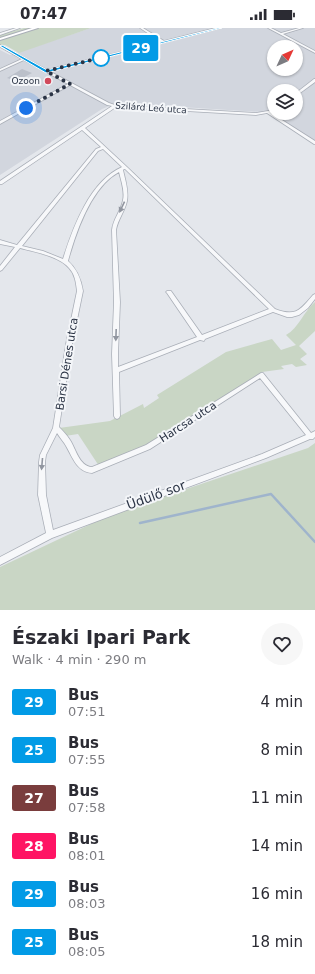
<!DOCTYPE html>
<html lang="en">
<head>
<meta charset="utf-8">
<style>
  :root { --surface:#fff; --page:#f7f7f7; --text:#2b2b33; --muted:#7c7c81 }
  body { margin:0; font-family:"DejaVu Sans",sans-serif; background:var(--page); color:var(--text); height:100vh; display:flex; flex-direction:column; font-size:15px; white-space:nowrap }
  * { box-sizing:border-box; margin:0 }
  p { font-size:13px; color:var(--muted) }
  .icon { flex:none; width:22px; height:22px; fill:none; stroke:currentColor; stroke-width:2; stroke-linecap:round; stroke-linejoin:round }
  .map { position:relative; height:582px; overflow:hidden }
  .panel { display:flex; flex-direction:column; background:var(--surface); flex:1 }
  .panel>* { flex:none }
  .badge { padding:0 8px; border-radius:3px; font-size:14px; line-height:26px }
  .needle { width:26px; rotate:46deg }
  .buttons { position:absolute; left:267px; top:12px; display:grid; gap:8px }
  .buttons a { display:grid; place-items:center; width:36px; height:36px; border-radius:50%; background:var(--surface); box-shadow:0 1px 3px #0004; font-size:20px }
  .you { position:absolute; width:20px; height:20px; margin:-10px; border:3px solid #fff; border-radius:50%; background:#1a73e8; box-shadow:0 0 0 6px #1a73e833 }
  .map>.badge { position:absolute; translate:-50% -50%; box-shadow:0 0 0 2px #fff }
  .round { display:grid; place-items:center; flex:none; width:42px; height:42px; border-radius:21px; background:var(--page) }
  .summary { display:flex; align-items:center; justify-content:space-between; height:68px; padding:0 12px }
  h1 { font-size:19px; font-weight:700; line-height:30px }
  ul { padding:0; list-style:none }
  li { display:flex; align-items:center; gap:12px; height:48px; padding:0 12px }
  li div { flex:1 }
  li b { display:block; font-size:15px }
  li em { font-style:normal }
  li .badge { min-width:44px; font-weight:700; text-align:center }
  .status { display:flex; justify-content:space-between; align-items:center; height:28px; padding:0 20px; background:var(--surface); direction:ltr }
  .status svg { height:11px; fill:currentColor }
  .map>svg:first-child { display:block }
</style>
</head>
<body>
<div class="status"><b>07:47</b><svg viewBox="0 0 49 12"><path d="M0 12V9h3v3zM5 12V6h3v6zM10 12V3h3v9zM15 12V0h3v12zM26 1h20v11H26zM47 4h2v5h-2z"/></svg></div>
<div class="map">
<svg width="315" height="582" viewBox="0 0 315 582">
  <rect width="100%" height="100%" fill="#e4e7ec"/>
  <path fill="#d2d6de" fill-rule="evenodd" d="M 91,0 L 315,0 L 315,113 L 269,83 L 261,84 L 117,75 L 102,81 L 0,147 L 0,22 L 10,27 ZM 274,19 L 296,19 L 296,41 L 274,41 ZM 274,63 L 296,63 L 296,85 L 274,85 Z"/>
  <g fill="#c9d6c5">
    <polygon points="24,0 91,0 19,25 5,17 0,18 0,7"/>
    <path d="M 315,274 L 315,303 L 299,318 L 307,326 L 300,331 L 307,337 L 296,339 L 292,336 L 281,338 L 284,341 L 262,344 L 148,417 L 99,438 L 78,406 L 65,408 L 59,400 L 110,393 L 143,376 L 144,380 L 159,370 L 157,367 L 226,324 L 272,311 L 281,322 L 296,317 L 286,307 C 299,300 303,284 315,274 Z"/>
    <polygon points="315,415 315,582 0,582 0,539 112,486 308,420"/>
  </g>
  <g fill="none" stroke-linecap="round" stroke-linejoin="round">
    <polyline stroke="#9fb4cc" stroke-width="2.5" points="140,495 271,466 315,514"/>
  </g>
  <polygon fill="#bbc0ca" points="22,41 32,45 17,53 7,50"/>
  <g fill="none" stroke-linecap="round" stroke-linejoin="round">
    <g stroke="#a9aeb7" stroke-width="1.5">
      <g id="street">
        <polygon points="16,0 20,0 0,7 0,5"/>
        <path d="M 140,0 L 143,0 L 164,13 L 216,0 L 221,0 L 49,43 L 109,75 L 115,77 L 256,85 L 274,82 L 274,84 L 271,85 L 315,113 L 315,116 L 314,116 L 267,85 L 256,87 L 116,79 L 85,100 L 127,139 L 275,281 C 296,289 300,282 313,267 L 315,266 L 315,271 L 308,280 L 299,287 L 292,289 L 287,289 L 273,284 L 205,311 L 204,313 L 200,312 L 119,344 L 120,388 L 119,390 L 117,391 L 115,390 L 114,388 L 112,326 L 114,274 L 112,202 C 113,191 121,183 123,172 C 125,163 121,153 119,144 C 91,159 76,204 68,233 C 77,241 81,251 83,263 L 72,316 L 59,399 C 63,403 67,407 70,412 C 76,421 79,438 92,439 L 146,417 L 261,345 L 263,345 L 311,405 L 315,403 L 315,409 L 313,411 L 310,411 L 266,430 L 52,510 L 0,537 L 0,529 L 46,505 L 38,467 L 39,434 L 40,427 L 53,400 L 66,316 L 77,263 C 76,255 75,246 69,240 C 59,228 34,224 20,220 L 2,242 L 0,243 L 0,238 L 15,219 L 0,216 L 0,212 L 17,217 L 96,121 L 101,119 L 82,102 L 2,156 L 0,156 L 0,153 L 112,78 L 107,77 L 70,57 L 0,96 L 0,93 L 68,56 L 24,32 L 0,43 L 0,41 L 22,31 L 0,19 L 0,17 L 47,42 L 161,14 ZM 103,121 L 122,139 C 90,153 73,199 63,231 L 43,223 L 22,218 L 98,123 ZM 124,141 L 125,141 L 269,281 L 202,307 L 171,263 L 167,263 L 166,264 L 167,265 L 197,309 L 118,339 L 118,326 L 120,274 L 116,202 C 118,191 125,183 127,173 C 129,163 125,151 123,142 ZM 260,350 L 306,407 L 262,426 L 53,502 L 46,467 L 45,434 L 46,427 L 57,405 C 60,410 64,414 66,418 C 73,430 77,444 92,445 L 150,421 Z"/>
        <polygon points="268,0 271,0 281,5 299,0 303,0 283,6 315,23 315,25"/>
        <polygon points="314,51 315,51 315,54 296,68 296,65"/>
      </g>
    </g>
    <g stroke="#a9aeb7" stroke-width="2">
      <polygon id="secondary" points="32,0 38,0 0,12 0,10"/>
    </g>
    <use href="#street" fill="#f7f8fa" fill-rule="evenodd"/>
    <use href="#secondary" fill="#fff" fill-rule="evenodd"/>
  </g>
  <defs><path id="oneway-solid" d="M-6-.8H1V-3.2L6.5 0L1 3.2V.8H-6Z"/></defs>
  <g fill="#9196a0">
    <use href="#oneway-solid" transform="translate(122 179) rotate(115)"/>
    <use href="#oneway-solid" transform="translate(116 307) rotate(92)"/>
    <use href="#oneway-solid" transform="translate(42 436) rotate(95)"/>
  </g>
  <polygon fill="#029be6" stroke="#fff" points="218,0 222,0 46,45 0,18 2,17 47,42"/>
  <g fill="none" stroke-linecap="round" stroke-linejoin="round">
    <polyline stroke="#2b3445" stroke-width="4" stroke-dasharray="0 7.2" points="26,80 70,56 46,43 104,29 101,30"/>
  </g>
  <circle fill="#fff" stroke="#029be6" stroke-width="2" cx="101" cy="30" r="8"/>
  <circle fill="#d1495b" stroke="#f4f6f9" stroke-width="1.5" cx="48" cy="53" r="4"/>
  <g text-anchor="middle" dominant-baseline="central" stroke-width="4" stroke-linejoin="round" paint-order="stroke">
    <g font-size="9" fill="#2b3445" stroke="#f4f6f9" text-anchor="end">
      <text x="40" y="53">Ozoon</text>
    </g>
    <g font-size="9" fill="#2b3445" stroke="#f4f6f9">
      <text transform="translate(151 80) rotate(4)">Szilárd Leó utca</text>
    </g>
    <g font-size="11" fill="#2b3445" stroke="#f4f6f9">
      <text transform="translate(67 336) rotate(-81)">Barsi Dénes utca</text>
      <text transform="translate(188 394) rotate(-33)">Harcsa utca</text>
    </g>
    <g font-size="13" fill="#2b3445" stroke="#f4f6f9">
      <text transform="translate(156 467) rotate(-20)">Üdülő sor</text>
    </g>
  </g>
</svg>
<div class="buttons">
<a><svg class="needle" viewBox="-14 -14 28 28"><path d="M0-13l5 13h-10z" fill="#e53935"/><path d="M0 13l5-13h-10z" fill="#7c7c81"/></svg></a>
<a><svg class="icon" aria-label="layers" viewBox="0 0 24 24"><path d="M12 4l9 5-9 5-9-5zM3 14l9 5 9-5"/></svg></a>
</div>
<div class="you" style="left:26px;top:80px"></div>
<b class="badge" style="left:141px;top:20px;background:#029be6;color:#fff">29</b>
</div>
<section class="panel">
<div class="summary"><div><h1>Északi Ipari Park</h1><p>Walk · 4 min · 290 m</p></div><a class="round"><svg class="icon" aria-label="heart" viewBox="0 0 24 24"><path d="M12 20l-8-8c-3-5 5-10 8-4 3-6 11-1 8 4z"/></svg></a></div>
<ul>
<li><span class="badge" style="background:#029be6;color:#fff">29</span><div><b>Bus</b><p>07:51</p></div><em>4 min</em></li>
<li><span class="badge" style="background:#029be6;color:#fff">25</span><div><b>Bus</b><p>07:55</p></div><em>8 min</em></li>
<li><span class="badge" style="background:#7a3d3d;color:#fff">27</span><div><b>Bus</b><p>07:58</p></div><em>11 min</em></li>
<li><span class="badge" style="background:#ff1464;color:#fff">28</span><div><b>Bus</b><p>08:01</p></div><em>14 min</em></li>
<li><span class="badge" style="background:#029be6;color:#fff">29</span><div><b>Bus</b><p>08:03</p></div><em>16 min</em></li>
<li><span class="badge" style="background:#029be6;color:#fff">25</span><div><b>Bus</b><p>08:05</p></div><em>18 min</em></li>
</ul>
</section>
</body>
</html>
